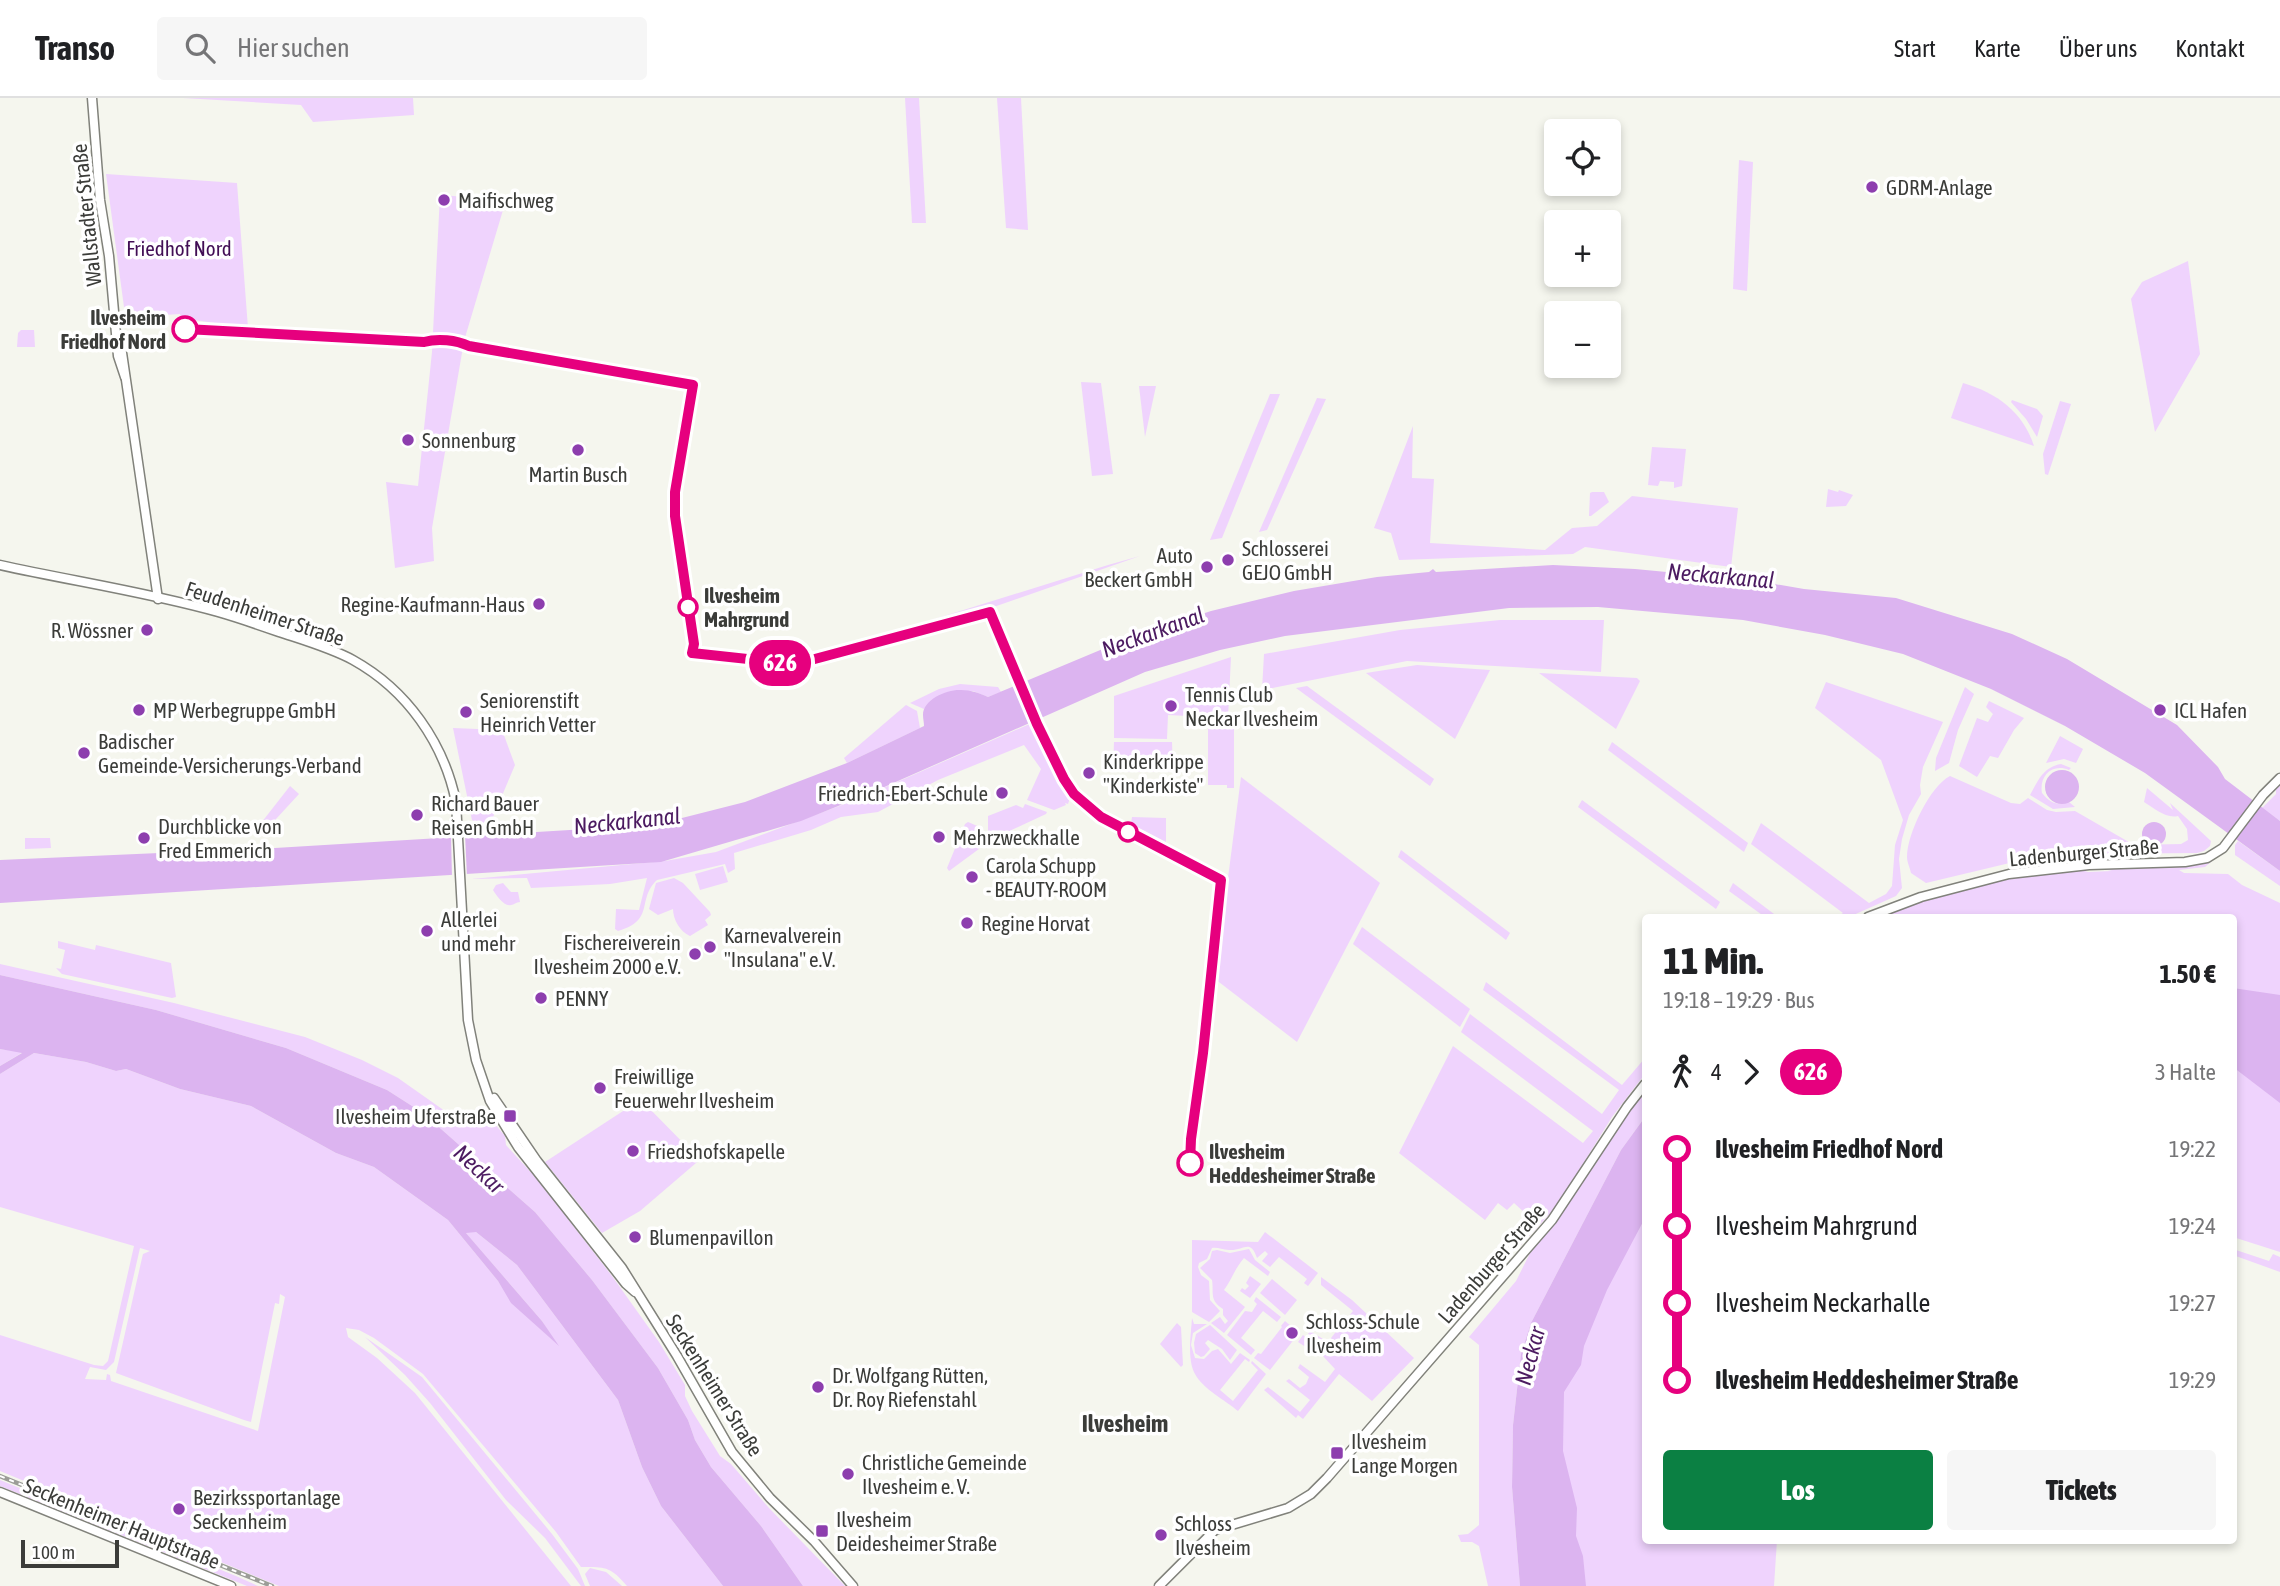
<!DOCTYPE html>
<html lang="de">
<head>
<meta charset="utf-8">
<style>
  :root { --surface:#fff; --page:#f6f6f6; --text:#202124; --muted:#757577; --line:#e0e0e0; --accent:#0b8043 }
  body { margin:0; font-family:"Asap Condensed",sans-serif; background:var(--page); color:var(--text); height:100vh; display:flex; flex-direction:column; font-size:26px; white-space:nowrap }
  * { box-sizing:border-box; margin:0 }
  p { font-size:23px; color:var(--muted) }
  .icon { flex:none; width:38px; height:38px; fill:none; stroke:currentColor; stroke-width:2; stroke-linecap:round; stroke-linejoin:round }
  .map { position:relative; flex:1; overflow:hidden }
  .panel { position:absolute; left:1642px; top:816px; width:595px; height:630px; display:flex; flex-direction:column; background:var(--surface); border-radius:7px; box-shadow:0 4px 10px #0003 }
  .panel>* { flex:none }
  .badge { padding:0 14px; border-radius:23px; font-size:24px; line-height:46px }
  .tools { position:absolute; left:1544px; top:21px; display:grid; gap:14px }
  .tools a { display:grid; place-items:center; width:77px; height:77px; border-radius:7px; background:var(--surface); box-shadow:0 4px 10px #0003; font-size:35px }
  .scale { position:absolute; left:21px; bottom:18px; width:98px; box-sizing:border-box; padding-left:7px; border:4px solid #3b3c39; border-top:0; font-size:19px; line-height:24px; white-space:nowrap; color:#3b3c39; -webkit-text-stroke:5px #fff; paint-order:stroke }
  .map>.badge { position:absolute; translate:-50% -50%; box-shadow:0 0 0 4px #fff }
  .legs { display:flex; align-items:center; gap:10px; height:77px; padding:0 21px; font-size:23px }
  .legs p { margin-inline-start:auto }
  .headline { display:flex; align-items:center; justify-content:space-between; height:119px; padding:0 21px }
  h1 { font-size:38px; font-weight:800; line-height:52px }
  .cta { display:flex; gap:14px; margin-top:auto; padding:14px 21px }
  .cta a { flex:1; height:80px; border-radius:7px; background:var(--accent); color:#fff; font-size:28px; font-weight:800; line-height:80px; text-align:center }
  .cta a+a { background:var(--page); color:var(--text) }
  ul { padding:0 21px; list-style:none }
  li { display:flex; align-items:center; gap:24px; height:77px; font-size:26px }
  li i { display:grid; place-items:center; width:10px; height:100%; margin:0 9px; background:currentColor }
  li i::after { content:''; width:18px; height:18px; margin:-9px; border:5px solid; border-radius:50%; background:var(--surface) }
  li p { margin-inline-start:auto }
  li:first-child i { background:linear-gradient(#0000 50%,currentColor 0) }
  li:last-child i { background:linear-gradient(currentColor 50%,#0000 0) }
  header { display:flex; align-items:center; gap:42px; box-sizing:border-box; height:98px; padding:0 35px; background:var(--surface); border-bottom:2px solid var(--line) }
  header strong { font-size:33px }
  nav { display:flex; gap:38px; margin-inline-start:auto; font-size:24px }
  .search { width:490px; height:63px; background:var(--page); display:flex; align-items:center; gap:18px; box-sizing:border-box; padding:0 24px; border-radius:7px; color:var(--muted); font-size:26px }
  .map>svg:first-child { display:block }
</style>
</head>
<body>
<header>
<strong>Transo</strong>
<div class="search"><svg class="icon" aria-label="search" viewBox="0 0 24 24"><circle cx="10" cy="10" r="6"/><path d="M15 15l6 6"/></svg>Hier suchen</div>
<nav><a>Start</a><a>Karte</a><a>Über uns</a><a>Kontakt</a></nav>
</header>
<div class="map">
<svg width="2280" height="1488" viewBox="0 0 2280 1488">
  <rect width="100%" height="100%" fill="#f5f6ee"/>
  <g fill="#efd3fd" fill-rule="evenodd">
    <polygon points="183,0 413,0 414,17 313,24 301,7"/>
    <polygon points="905,0 919,0 926,125 912,125"/>
    <polygon points="997,0 1021,0 1028,132 1006,130"/>
    <polygon points="1739,62 1753,64 1747,193 1733,191"/>
    <polygon points="106,76 237,85 248,230 181,220 180,216 133,219 124,209"/>
    <polygon points="440,97 506,102 464,243 432,430 434,463 395,470 386,384 418,388 432,254"/>
    <polygon points="2188,163 2200,256 2155,334 2131,201 2142,184"/>
    <polygon points="21,232 34,232 35,249 17,249 18,235"/>
    <polygon points="1081,284 1101,285 1113,376 1092,378"/>
    <path d="M 1963,285 C 1997,295 2023,314 2034,348 L 1951,320 Z"/>
    <polygon points="1139,288 1156,288 1145,339"/>
    <polygon points="1270,296 1280,296 1222,440 1210,442"/>
    <polygon points="1317,300 1326,301 1267,432 1259,434"/>
    <polygon points="2012,302 2037,311 2043,318 2037,339 2026,321 2011,304"/>
    <polygon points="2060,303 2071,306 2048,377 2045,376 2043,356"/>
    <polygon points="1413,328 1412,380 1434,381 1430,445 1545,452 1572,430 1597,428 1632,398 1738,410 1731,469 1585,449 1573,456 1399,462 1391,435 1374,430"/>
    <polygon points="1652,349 1686,351 1682,388 1674,390 1674,384 1660,383 1658,388 1648,387"/>
    <polygon points="1828,391 1838,394 1839,392 1853,397 1846,408 1826,409"/>
    <polygon points="1592,394 1604,394 1609,404 1591,418 1589,418 1590,395"/>
    <polygon points="1140,458 988,511 848,548 1108,467"/>
    <polygon points="1500,522 1604,522 1601,574 1407,563 1262,592 1264,556 1400,532"/>
    <polygon points="1231,559 1228,620 1168,617 1167,641 1114,640 1114,598"/>
    <polygon points="1417,567 1490,572 1455,641 1366,575"/>
    <polygon points="1539,575 1637,580 1640,583 1616,631"/>
    <polygon points="1826,584 1943,624 1923,669 1920,687 1921,696 1909,717 1902,741 1899,761 1902,790 1896,798 1849,819 1837,819 1843,815 1751,746 1761,725 1869,805 1886,796 1892,788 1895,747 1903,722 1881,662 1815,610"/>
    <polygon points="960,586 998,589 1001,594 988,599 973,593 927,607 924,611 910,605 939,591"/>
    <polygon points="1307,588 1434,681 1430,688 1296,590"/>
    <polygon points="1965,589 1974,596 1958,632 1949,665 1935,673 1936,660"/>
    <polygon points="1989,603 2024,620 2014,632 1998,660 1990,658 1977,679 1959,668 1977,620 1988,624 1993,616 1986,609"/>
    <polygon points="906,607 917,613 920,630 847,665 844,660"/>
    <path d="M 1032,625 L 1070,700 L 1068,706 L 1065,705 L 1066,707 L 1054,712 L 1027,702 L 1041,671 L 1024,647 L 938,682 L 878,714 L 841,719 L 811,732 L 734,755 L 735,771 L 728,775 L 725,766 L 657,782 C 636,802 656,822 618,833 L 615,831 L 616,811 L 639,812 L 647,780 L 610,786 L 531,790 L 527,780 L 471,781 L 665,763 L 716,754 L 858,701 Z"/>
    <polygon points="1208,626 1234,626 1234,690 1227,690 1227,687 1208,687"/>
    <polygon points="453,630 502,632 515,667 488,731 472,722"/>
    <polygon points="2060,638 2083,651 2076,665 2064,661 2046,665"/>
    <polygon points="1114,644 1172,644 1173,674 1113,674"/>
    <polygon points="1612,644 1748,745 1744,754 1608,652"/>
    <path d="M 2061,666 L 2071,670 L 2069,672 C 2052,665 2039,678 2042,695 C 2050,705 2057,708 2069,704 L 2075,709 L 2053,711 L 2030,697 C 2038,683 2043,669 2061,666 Z"/>
    <path d="M 1950,678 L 2011,705 L 2020,706 L 2028,700 L 2047,712 L 2056,714 L 2075,713 L 2134,747 L 2181,746 L 2188,742 L 2187,731 L 2178,718 C 2166,721 2154,710 2144,704 L 2147,690 L 2173,712 L 2170,705 L 2211,743 L 2210,748 L 2204,753 L 2197,755 L 2085,756 L 2055,758 L 2018,763 L 1926,785 L 1911,775 C 1910,770 1907,764 1907,759 C 1907,736 1930,688 1950,678 Z"/>
    <polygon points="1241,679 1380,785 1297,944 1215,881"/>
    <polygon points="2280,684 2280,723 2262,710 2276,696 2276,686"/>
    <polygon points="290,688 299,696 264,734 258,729"/>
    <polygon points="1582,702 1720,804 1716,811 1578,709"/>
    <polygon points="1025,706 1047,714 1046,716 988,743 988,718 1016,707 1023,710"/>
    <polygon points="1132,719 1166,720 1166,744 1131,726"/>
    <polygon points="968,724 982,730 983,748 949,773 947,770 965,726"/>
    <polygon points="25,740 50,740 51,750 25,751"/>
    <polygon points="2238,743 2280,773 2280,788 2235,757 2235,747"/>
    <polygon points="1401,752 1510,835 1506,842 1398,759"/>
    <polygon points="2220,756 2205,769 2179,772 2184,775 2228,776 2242,787 2280,805 2280,1154 2233,1139 2233,819 1873,819 1905,806 2009,777 2076,770 2088,774 2112,773 2095,769 2195,766"/>
    <polygon points="723,768 728,784 700,792 695,776"/>
    <path d="M 674,780 L 683,785 L 710,814 L 711,817 L 705,822 L 708,827 L 690,838 C 680,834 673,821 673,811 L 658,817 L 649,811 L 656,785 Z"/>
    <path d="M 503,785 L 511,794 L 518,794 L 520,804 C 516,804 514,807 511,807 C 504,809 496,797 493,792 L 496,787 Z"/>
    <polygon points="1733,785 1778,819 1765,819 1729,793"/>
    <polygon points="1362,829 1470,911 1460,929 1353,846"/>
    <polygon points="58,843 95,852 96,847 171,865 176,899 172,900 62,876 56,870 61,871 65,852 58,850"/>
    <polygon points="0,866 174,905 305,939 362,962 398,980 452,1018 471,1025 494,1025 505,1038 506,1047 537,1081 612,1178 659,1244 685,1287 685,1298 692,1313 720,1358 731,1366 769,1410 845,1488 803,1488 761,1428 711,1369 695,1342 688,1322 658,1270 592,1182 535,1114 423,1015 387,992 286,950 156,912 0,877"/>
    <polygon points="1486,884 1622,987 1645,960 1645,976 1612,1019 1557,1108 1520,1148 1517,1146 1536,1125 1514,1105 1507,1112 1498,1105 1485,1122 1399,1055 1453,948 1583,1045 1593,1033 1461,934 1470,916 1602,1016 1619,992 1483,892"/>
    <polygon points="0,951 23,954 0,968"/>
    <path d="M 34,955 L 86,964 L 116,973 L 126,971 L 180,991 L 251,1008 L 336,1055 L 374,1069 L 448,1122 L 498,1183 L 512,1205 L 556,1245 L 542,1223 L 465,1134 L 476,1134 L 517,1167 L 618,1302 L 642,1369 L 661,1408 L 723,1488 L 627,1488 C 610,1468 605,1469 581,1469 L 556,1434 L 423,1276 L 374,1240 L 359,1232 L 346,1230 L 348,1239 L 377,1260 L 415,1295 L 571,1488 L 279,1488 L 0,1373 L 0,1237 L 94,1267 L 103,1268 L 108,1263 L 134,1148 L 0,1109 L 0,976 ZM 140,1150 L 150,1153 L 143,1156 L 142,1160 L 116,1275 L 244,1322 L 251,1324 L 275,1205 L 279,1206 L 280,1196 L 285,1199 L 258,1333 L 111,1283 L 110,1277 L 107,1276 L 106,1282 L 85,1281 L 90,1269 L 106,1272 L 114,1264 Z"/>
    <polygon points="1645,991 1645,1019 1621,1052 1571,1148 1531,1225 1521,1256 1513,1327 1512,1389 1520,1488 1488,1488 1479,1448 1472,1444 1461,1444 1458,1437 1468,1436 1479,1427 1479,1247 1469,1239 1516,1183 1530,1155 1575,1096 1627,1014"/>
    <polygon points="643,1000 646,1002 644,1005 697,1059 700,1056 703,1059 640,1113 602,1135 545,1064"/>
    <polygon points="1645,1079 1645,1442 1777,1442 1774,1488 1554,1488 1547,1325"/>
    <path d="M 1265,1134 L 1318,1175 L 1308,1188 L 1304,1185 L 1307,1181 L 1279,1159 L 1270,1169 L 1262,1163 L 1268,1156 L 1265,1153 L 1257,1160 C 1250,1140 1244,1153 1229,1152 C 1222,1152 1218,1149 1212,1150 L 1207,1161 L 1199,1165 L 1198,1169 L 1201,1177 L 1209,1183 L 1210,1202 L 1220,1213 L 1209,1224 L 1192,1214 L 1192,1142 L 1258,1144 Z"/>
    <path d="M 1249,1151 L 1255,1162 L 1270,1174 L 1268,1178 L 1244,1160 C 1235,1170 1232,1181 1224,1192 L 1245,1209 L 1224,1235 L 1211,1225 L 1220,1219 L 1225,1226 L 1228,1223 L 1223,1217 L 1223,1211 C 1209,1202 1214,1195 1212,1182 L 1200,1170 L 1210,1161 L 1212,1153 L 1217,1152 L 1230,1155 Z"/>
    <polygon points="2233,1151 2269,1163 2273,1156 2280,1159 2280,1174 2233,1157"/>
    <polygon points="1250,1178 1261,1186 1250,1200 1240,1193 1242,1190 1245,1192 1249,1188 1246,1185"/>
    <polygon points="1321,1179 1352,1202 1414,1260 1372,1303 1339,1276 1303,1321 1298,1317 1296,1320 1264,1292 1268,1289 1300,1314 1310,1302 1286,1283 1289,1281 1300,1290 1306,1286 1309,1279 1298,1270 1300,1266 1325,1284 1335,1271 1320,1255 1318,1257 1298,1244 1303,1237 1323,1253 1325,1250 1308,1236 1310,1233 1328,1244 1338,1231 1337,1229 1339,1229 1341,1224 1343,1225 1353,1213 1321,1187"/>
    <polygon points="1272,1181 1297,1202 1285,1217 1260,1195"/>
    <polygon points="1256,1199 1281,1219 1277,1224 1263,1213 1241,1240 1255,1252 1251,1257 1227,1237 1245,1213 1252,1214 1257,1206 1254,1203"/>
    <path d="M 1192,1220 L 1194,1226 L 1207,1226 L 1193,1235 L 1191,1247 L 1195,1260 L 1204,1261 L 1212,1253 L 1218,1251 L 1231,1266 L 1240,1255 L 1250,1262 L 1249,1264 L 1245,1261 L 1220,1292 L 1233,1303 L 1258,1272 L 1251,1265 L 1252,1263 L 1266,1276 L 1238,1313 C 1225,1302 1203,1291 1195,1276 C 1187,1261 1191,1236 1192,1220 Z"/>
    <polygon points="1285,1223 1299,1235 1270,1272 1254,1260 1258,1255 1261,1256 1282,1229 1281,1228"/>
    <polygon points="1177,1225 1181,1229 1183,1267 1181,1269 1160,1246"/>
    <polygon points="1210,1227 1237,1252 1230,1262 1222,1251 1208,1242 1205,1245 1210,1251 1204,1258 1201,1259 1195,1255 1194,1245 1196,1236"/>
    <polygon points="365,1239 422,1279 552,1436 578,1471 585,1488 581,1488 545,1440 506,1402 430,1305 405,1277"/>
    <polygon points="0,1382 236,1478 258,1488 247,1488 0,1388"/>
    <polygon points="590,1470 606,1474 622,1488 590,1488 585,1476"/>
  </g>
  <g fill="#dcb4f0">
    <path d="M 1553,467 L 1635,471 L 1751,482 L 1804,491 L 1896,500 L 2012,536 L 2067,561 L 2177,627 L 2218,669 L 2225,681 L 2280,723 L 2280,773 L 2145,675 L 2065,628 L 1991,591 L 1903,556 L 1825,537 L 1743,522 L 1598,509 L 1509,510 L 1285,538 L 1220,552 L 1145,574 L 873,694 L 801,723 L 661,764 L 0,805 L 0,762 L 275,750 L 619,729 L 678,721 L 745,704 L 847,665 L 924,628 C 924,624 923,621 923,617 C 923,601 948,591 961,592 C 971,592 979,595 988,599 L 1129,540 L 1211,513 L 1294,493 L 1377,479 L 1429,474 L 1433,471 L 1436,474 Z"/>
    <circle cx="2062" cy="689" r="17"/>
    <circle cx="2154" cy="736" r="12"/>
    <polygon points="0,877 156,912 286,950 387,992 423,1015 535,1114 592,1182 658,1270 688,1322 695,1342 711,1369 761,1428 803,1488 723,1488 661,1408 642,1369 618,1302 517,1167 476,1134 466,1135 542,1223 559,1248 511,1205 498,1183 448,1122 374,1069 336,1055 251,1008 180,991 126,971 116,973 86,964 34,955 0,976 0,968 22,955 0,951"/>
    <polygon points="2233,890 2280,897 2280,1005 2233,969"/>
    <polygon points="1645,1019 1645,1120 1607,1192 1584,1248 1581,1267 1564,1294 1563,1353 1577,1410 1576,1438 1583,1458 1586,1488 1520,1488 1512,1389 1513,1327 1521,1256 1531,1225 1571,1148 1621,1052"/>
  </g>
  <g fill="#f5f6ee">
    <polygon points="1022,582 1041,624 1032,628 1013,586"/>
    <polygon points="465,736 467,779 452,780 451,737"/>
  </g>
  <g fill="none" stroke-linecap="round" stroke-linejoin="round">
    <g stroke="#81827b" stroke-width="11">
      <g id="secondary">
        <polyline points="92,0 100,102 109,158 118,258 125,279"/>
        <polyline points="120,241 158,501"/>
        <path d="M 0,467 C 72,483 147,494 218,514 C 239,520 259,527 279,534 C 303,542 331,550 353,562 C 407,592 444,645 456,704 L 468,922 L 476,962 L 490,1003 L 518,1049 L 626,1186 L 635,1194"/>
        <polyline points="1868,819 1921,799 2009,776 2089,767 2185,764 2207,760 2223,750 2263,697 2280,680"/>
        <polyline points="494,1000 537,1063 622,1170 677,1258 732,1354 770,1400 814,1443 853,1488"/>
        <polyline points="0,1394 231,1488"/>
        <polyline points="1159,1488 1215,1432 1288,1410 1311,1396 1327,1380 1552,1122 1627,1009 1645,986"/>
      </g>
    </g>
    <use href="#secondary" stroke="#fff" stroke-width="8"/>
    <g stroke="#9c9d98" stroke-width="4.5">
      <polyline id="rail" points="0,1378 272,1488"/>
    </g>
    <use href="#rail" stroke="#fff" stroke-width="2" stroke-dasharray="5" stroke-linecap="butt"/>
  </g>
  <g fill="none" stroke-linecap="round" stroke-linejoin="round">
    <g stroke="#fff" stroke-width="16">
      <path id="line-1" d="M 185,231 L 424,244 C 438,240 456,242 469,248 L 693,287 L 675,394 L 675,418 L 694,546 L 692,555 L 786,565 L 811,562 L 990,514 L 1037,626 L 1064,681 L 1074,696 L 1101,719 L 1221,782 L 1203,955 L 1191,1041 L 1190,1065"/>
    </g>
    <use href="#line-1" stroke="#e6007e" stroke-width="10"/>
  </g>
  <g fill="#8d3eae" stroke="#fff" stroke-width="2.5">
    <circle cx="1872" cy="89" r="7"/>
    <circle cx="444" cy="102" r="7"/>
    <circle cx="408" cy="342" r="7"/>
    <circle cx="578" cy="352" r="7"/>
    <circle cx="1228" cy="462" r="7"/>
    <circle cx="1207" cy="469" r="7"/>
    <circle cx="539" cy="506" r="7"/>
    <circle cx="147" cy="532" r="7"/>
    <circle cx="1171" cy="608" r="7"/>
    <circle cx="139" cy="612" r="7"/>
    <circle cx="2160" cy="612" r="7"/>
    <circle cx="466" cy="614" r="7"/>
    <circle cx="84" cy="655" r="7"/>
    <circle cx="1089" cy="675" r="7"/>
    <circle cx="1002" cy="695" r="7"/>
    <circle cx="417" cy="717" r="7"/>
    <circle cx="939" cy="739" r="7"/>
    <circle cx="144" cy="740" r="7"/>
    <circle cx="972" cy="779" r="7"/>
    <circle cx="967" cy="825" r="7"/>
    <circle cx="427" cy="833" r="7"/>
    <circle cx="710" cy="849" r="7"/>
    <circle cx="695" cy="856" r="7"/>
    <circle cx="541" cy="900" r="7"/>
    <circle cx="600" cy="990" r="7"/>
    <rect x="503" y="1011" width="14" height="14" rx="3.5"/>
    <circle cx="633" cy="1053" r="7"/>
    <circle cx="635" cy="1139" r="7"/>
    <circle cx="1292" cy="1235" r="7"/>
    <circle cx="818" cy="1289" r="7"/>
    <rect x="1330" y="1348" width="14" height="14" rx="3.5"/>
    <circle cx="848" cy="1376" r="7"/>
    <circle cx="179" cy="1411" r="7"/>
    <rect x="815" y="1426" width="14" height="14" rx="3.5"/>
    <circle cx="1161" cy="1437" r="7"/>
  </g>
  <g fill="#fff" stroke="#e6007e" stroke-width="3.5">
    <circle cx="185" cy="231" r="12"/>
    <circle cx="688" cy="509" r="9"/>
    <circle cx="1128" cy="734" r="9"/>
    <circle cx="1190" cy="1065" r="12"/>
  </g>
  <g text-anchor="middle" dominant-baseline="central" stroke-width="7" stroke-linejoin="round" paint-order="stroke">
    <g font-size="21" fill="#3b3c39" stroke="#fff" text-anchor="start">
      <text x="1886" y="89">GDRM-Anlage</text>
      <text x="458" y="102">Maifischweg</text>
      <text x="422" y="342">Sonnenburg</text>
      <text x="578" y="376" text-anchor="middle">Martin Busch</text>
      <text x="1242" y="450">Schlosserei<tspan x="1242" dy="24">GEJO GmbH</tspan></text>
      <text x="1193" y="457" text-anchor="end">Auto<tspan x="1193" dy="24">Beckert GmbH</tspan></text>
      <text x="525" y="506" text-anchor="end">Regine-Kaufmann-Haus</text>
      <text x="133" y="532" text-anchor="end">R. Wössner</text>
      <text x="1185" y="596">Tennis Club<tspan x="1185" dy="24">Neckar Ilvesheim</tspan></text>
      <text x="480" y="602">Seniorenstift<tspan x="480" dy="24">Heinrich Vetter</tspan></text>
      <text x="153" y="612">MP Werbegruppe GmbH</text>
      <text x="2174" y="612">ICL Hafen</text>
      <text x="98" y="643">Badischer<tspan x="98" dy="24">Gemeinde-Versicherungs-Verband</tspan></text>
      <text x="1103" y="663">Kinderkrippe<tspan x="1103" dy="24">"Kinderkiste"</tspan></text>
      <text x="988" y="695" text-anchor="end">Friedrich-Ebert-Schule</text>
      <text x="431" y="705">Richard Bauer<tspan x="431" dy="24">Reisen GmbH</tspan></text>
      <text x="158" y="728">Durchblicke von<tspan x="158" dy="24">Fred Emmerich</tspan></text>
      <text x="953" y="739">Mehrzweckhalle</text>
      <text x="986" y="767">Carola Schupp<tspan x="986" dy="24">- BEAUTY-ROOM</tspan></text>
      <text x="441" y="821">Allerlei<tspan x="441" dy="24">und mehr</tspan></text>
      <text x="981" y="825">Regine Horvat</text>
      <text x="724" y="837">Karnevalverein<tspan x="724" dy="24">"Insulana" e.V.</tspan></text>
      <text x="681" y="844" text-anchor="end">Fischereiverein<tspan x="681" dy="24">Ilvesheim 2000 e.V.</tspan></text>
      <text x="555" y="900">PENNY</text>
      <text x="614" y="978">Freiwillige<tspan x="614" dy="24">Feuerwehr Ilvesheim</tspan></text>
      <text x="496" y="1018" text-anchor="end">Ilvesheim Uferstraße</text>
      <text x="647" y="1053">Friedshofskapelle</text>
      <text x="649" y="1139">Blumenpavillon</text>
      <text x="1306" y="1223">Schloss-Schule<tspan x="1306" dy="24">Ilvesheim</tspan></text>
      <text x="832" y="1277">Dr. Wolfgang Rütten,<tspan x="832" dy="24">Dr. Roy Riefenstahl</tspan></text>
      <text x="1351" y="1343">Ilvesheim<tspan x="1351" dy="24">Lange Morgen</tspan></text>
      <text x="862" y="1364">Christliche Gemeinde<tspan x="862" dy="24">Ilvesheim e. V.</tspan></text>
      <text x="193" y="1399">Bezirkssportanlage<tspan x="193" dy="24">Seckenheim</tspan></text>
      <text x="836" y="1421">Ilvesheim<tspan x="836" dy="24">Deidesheimer Straße</tspan></text>
      <text x="1175" y="1425">Schloss<tspan x="1175" dy="24">Ilvesheim</tspan></text>
    </g>
    <g font-size="21" fill="#3b3c39" stroke="#fff">
      <text transform="translate(86 117) rotate(-96)">Wallstadter Straße</text>
      <text transform="translate(265 515) rotate(18)">Feudenheimer Straße</text>
      <text transform="translate(2084 754) rotate(-5)">Ladenburger Straße</text>
      <text transform="translate(1491 1165) rotate(-49)">Ladenburger Straße</text>
      <text transform="translate(715 1287) rotate(58)">Seckenheimer Straße</text>
      <text transform="translate(122 1425) rotate(22)">Seckenheimer Hauptstraße</text>
    </g>
    <g font-size="21" fill="#420e55" stroke="#fff">
      <text x="179" y="150">Friedhof Nord</text>
    </g>
    <g font-size="21" font-weight="bold" fill="#3b3c39" stroke="#fff" text-anchor="start">
      <text x="166" y="219" text-anchor="end">Ilvesheim<tspan x="166" dy="24">Friedhof Nord</tspan></text>
      <text x="704" y="497">Ilvesheim<tspan x="704" dy="24">Mahrgrund</tspan></text>
      <text x="1209" y="1053">Ilvesheim<tspan x="1209" dy="24">Heddesheimer Straße</tspan></text>
    </g>
    <g font-size="23" font-style="italic" fill="#4c1b61" stroke="#fff">
      <text transform="translate(1721 478) rotate(5)">Neckarkanal</text>
      <text transform="translate(1153 534) rotate(-20)">Neckarkanal</text>
      <text transform="translate(627 723) rotate(-6)">Neckarkanal</text>
      <text transform="translate(479 1071) rotate(43)">Neckar</text>
      <text transform="translate(1530 1258) rotate(-75)">Neckar</text>
    </g>
    <g font-size="24" font-weight="bold" fill="#3b3c39" stroke="#fff">
      <text x="1125" y="1325">Ilvesheim</text>
    </g>
  </g>
</svg>
<div class="tools">
<a><svg class="icon" aria-label="locate" viewBox="0 0 24 24"><circle cx="12" cy="12" r="6"/><path d="M12 2v4M12 18v4M2 12h4M18 12h4"/></svg></a>
<a>+</a>
<a>−</a>
</div>
<div class="scale">100 m</div>
<b class="badge" style="left:780px;top:565px;background:#e6007e;color:#fff">626</b>
<section class="panel">
<div class="headline"><div><h1>11 Min.</h1><p>19:18 – 19:29 · Bus</p></div><b>1.50 €</b></div>
<div class="legs"><svg class="icon" aria-label="walk" viewBox="0 0 24 24"><circle cx="13" cy="4" r="2"/><path d="M13 8l-2 6 4 7M11 14l-3 7M7 12l3-4h3l4 4"/></svg>4<svg class="icon" aria-label="forward" viewBox="0 0 24 24"><path d="M9 5l7 7-7 7"/></svg><b class="badge" style="background:#e6007e;color:#fff">626</b><p>3 Halte</p></div>
<ul>
<li><i style="color:#e6007e"></i><b>Ilvesheim Friedhof Nord</b><p>19:22</p></li>
<li><i style="color:#e6007e"></i><span>Ilvesheim Mahrgrund</span><p>19:24</p></li>
<li><i style="color:#e6007e"></i><span>Ilvesheim Neckarhalle</span><p>19:27</p></li>
<li><i style="color:#e6007e"></i><b>Ilvesheim Heddesheimer Straße</b><p>19:29</p></li>
</ul>
<div class="cta"><a>Los</a><a>Tickets</a></div>
</section>
</div>
</body>
</html>
